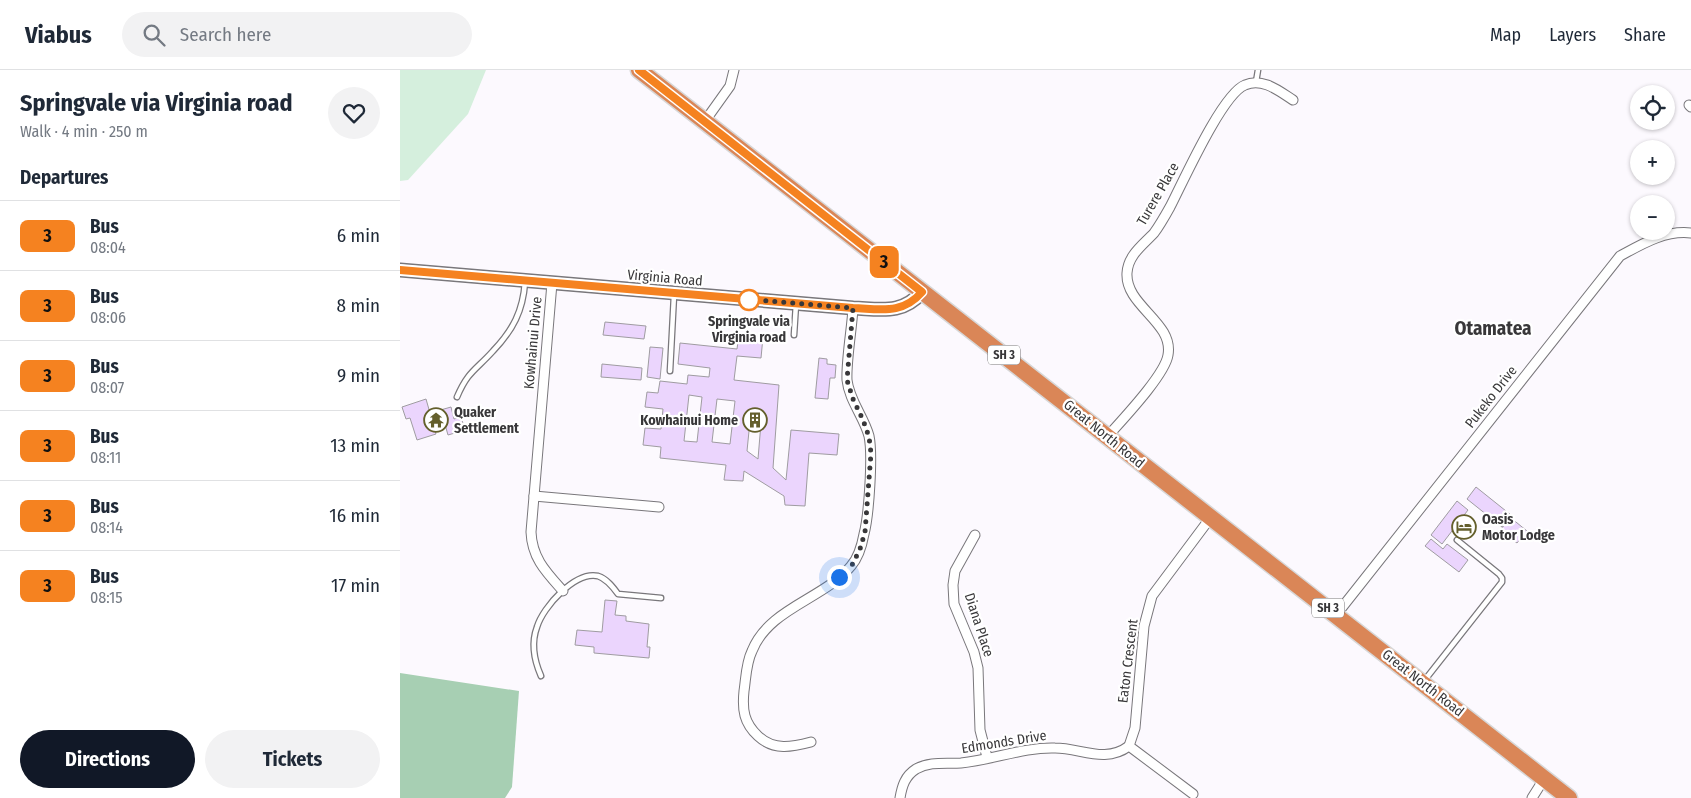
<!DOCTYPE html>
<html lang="en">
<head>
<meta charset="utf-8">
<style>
  :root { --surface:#fff; --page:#f2f2f3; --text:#1f2937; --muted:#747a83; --line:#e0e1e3; --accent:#111827 }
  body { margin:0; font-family:"Fira Sans Condensed",sans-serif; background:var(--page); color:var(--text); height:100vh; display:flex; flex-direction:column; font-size:19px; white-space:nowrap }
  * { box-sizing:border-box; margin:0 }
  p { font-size:16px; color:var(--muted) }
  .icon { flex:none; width:28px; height:28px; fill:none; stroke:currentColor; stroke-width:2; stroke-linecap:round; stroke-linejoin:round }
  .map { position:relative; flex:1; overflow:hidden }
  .sheet { display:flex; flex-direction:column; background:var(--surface); width:400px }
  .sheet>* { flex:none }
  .badge { padding:0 10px; border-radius:8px; font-size:18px; line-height:32px }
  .buttons { position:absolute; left:1230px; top:15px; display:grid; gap:10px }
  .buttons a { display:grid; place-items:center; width:45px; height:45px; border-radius:50%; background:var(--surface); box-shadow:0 1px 4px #0004; font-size:25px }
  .you { position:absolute; width:25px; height:25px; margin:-12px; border:4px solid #fff; border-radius:50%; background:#1a73e8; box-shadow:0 0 0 8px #1a73e833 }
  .map>.badge { position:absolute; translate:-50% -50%; box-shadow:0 0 0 2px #fff }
  h2 { padding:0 20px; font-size:19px; line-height:45px }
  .round { display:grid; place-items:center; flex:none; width:52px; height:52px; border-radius:26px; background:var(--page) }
  .head { display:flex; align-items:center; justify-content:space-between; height:85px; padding:0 20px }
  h1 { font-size:24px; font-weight:700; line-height:38px }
  .primary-button { display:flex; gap:10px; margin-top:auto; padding:10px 20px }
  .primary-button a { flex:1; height:58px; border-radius:30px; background:var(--accent); color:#fff; font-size:20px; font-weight:700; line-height:58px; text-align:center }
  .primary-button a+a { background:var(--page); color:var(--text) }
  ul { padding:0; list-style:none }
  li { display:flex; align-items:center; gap:15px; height:70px; padding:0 20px; border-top:1px solid var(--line) }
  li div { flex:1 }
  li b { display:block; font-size:19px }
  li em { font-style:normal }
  li .badge { min-width:55px; font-weight:700; text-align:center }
  header { display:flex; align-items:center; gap:30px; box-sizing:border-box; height:70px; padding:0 25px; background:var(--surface); border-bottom:1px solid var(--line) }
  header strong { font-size:24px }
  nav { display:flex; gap:28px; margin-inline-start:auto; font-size:18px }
  .search { width:350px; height:45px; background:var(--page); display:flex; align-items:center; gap:12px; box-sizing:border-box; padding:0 18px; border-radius:28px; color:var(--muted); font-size:19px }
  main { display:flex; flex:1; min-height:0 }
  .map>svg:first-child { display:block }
</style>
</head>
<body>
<header>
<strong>Viabus</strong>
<div class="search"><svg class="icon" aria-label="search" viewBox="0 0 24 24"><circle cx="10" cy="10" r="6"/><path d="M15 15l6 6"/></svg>Search here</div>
<nav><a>Map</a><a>Layers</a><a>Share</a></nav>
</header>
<main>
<section class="sheet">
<div class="head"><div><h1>Springvale via Virginia road</h1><p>Walk · 4 min · 250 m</p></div><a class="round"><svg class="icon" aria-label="heart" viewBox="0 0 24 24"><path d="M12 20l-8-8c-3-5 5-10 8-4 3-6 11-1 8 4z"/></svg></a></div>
<h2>Departures</h2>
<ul>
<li><span class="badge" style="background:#f58220;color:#111">3</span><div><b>Bus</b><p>08:04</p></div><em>6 min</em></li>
<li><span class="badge" style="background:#f58220;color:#111">3</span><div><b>Bus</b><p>08:06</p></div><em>8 min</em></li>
<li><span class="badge" style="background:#f58220;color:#111">3</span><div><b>Bus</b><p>08:07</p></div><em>9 min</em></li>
<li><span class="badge" style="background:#f58220;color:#111">3</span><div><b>Bus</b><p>08:11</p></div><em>13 min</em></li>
<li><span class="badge" style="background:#f58220;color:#111">3</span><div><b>Bus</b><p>08:14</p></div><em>16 min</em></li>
<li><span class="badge" style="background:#f58220;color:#111">3</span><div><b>Bus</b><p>08:15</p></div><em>17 min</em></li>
</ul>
<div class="primary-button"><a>Directions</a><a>Tickets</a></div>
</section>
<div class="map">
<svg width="1291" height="728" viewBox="0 0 1291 728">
  <rect width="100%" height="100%" fill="#fcf9fe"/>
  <polygon fill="#d5efdd" points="0,0 86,0 68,44 8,110 0,111"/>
  <polygon fill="#a7cfb3" points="0,603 119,621 112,717 105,728 0,728"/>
  <g fill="#ebd5fd" stroke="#9f9ca1" fill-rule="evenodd">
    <polygon points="205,252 246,256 244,269 203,265"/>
    <path d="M 339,264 L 363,267 L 361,288 L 337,286 L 334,310 L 379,315 L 373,398 L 386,410 L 391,360 L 439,364 L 437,385 L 409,383 L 405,436 L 385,435 L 384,426 L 344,401 L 343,411 L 324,410 L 326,395 L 260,388 L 261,377 L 243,375 L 245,358 L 261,359 L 263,339 L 245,337 L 247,322 L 258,323 L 260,311 L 287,314 L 288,305 L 309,307 L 310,298 L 278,294 L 280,273 L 337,279 ZM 289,325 L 302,327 L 297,372 L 284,371 ZM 317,329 L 335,331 L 330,374 L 312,372 ZM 350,351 L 361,353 L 358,389 L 347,381 Z"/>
    <polygon points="250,277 263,278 260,309 247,307"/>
    <polygon points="419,288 427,289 427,294 436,295 435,308 430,308 428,329 415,328"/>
    <polygon points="202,294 242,298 241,310 201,307"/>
    <polygon points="26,329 30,343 51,337 54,349 61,347 65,360 48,365 44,351 33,354 36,364 17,370 10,348 6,349 2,337"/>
    <polygon points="1076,417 1111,445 1102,457 1067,429"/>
    <polygon points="1057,431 1068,440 1042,474 1031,465"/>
    <polygon points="1111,448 1127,461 1117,473 1100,460"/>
    <polygon points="1031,469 1043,479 1047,474 1068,490 1059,502 1025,476"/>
    <polygon points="205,530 217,531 215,545 226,546 226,551 249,554 247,577 250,577 249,588 194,583 194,577 175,575 177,560 202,562"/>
  </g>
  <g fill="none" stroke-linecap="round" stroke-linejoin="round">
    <g stroke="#79777b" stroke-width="7">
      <g id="lane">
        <polyline points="856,12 858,0"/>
        <polyline points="394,265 396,234"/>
        <polyline points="270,301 274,225"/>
        <path d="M 57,327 C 68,301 76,300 93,281 C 113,260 123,241 125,212"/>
        <path d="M 141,606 C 134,590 131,573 137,557 C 143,537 175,501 198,506 C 207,509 213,517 218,524 L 261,528"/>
        <polyline points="1024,611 1102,512 1102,508 1099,504 1057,470"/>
      </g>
    </g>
    <g stroke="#79777b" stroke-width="11">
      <g id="street">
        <polyline points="1289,35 1291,37"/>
        <polyline points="305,51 330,16 334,0"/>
        <path d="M 152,213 L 131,462 C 132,488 146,502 163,521"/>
        <path d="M 707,367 C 722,350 765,305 768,285 C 774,252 725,236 727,203 C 728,185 743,175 754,163 C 760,155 765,146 770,137 C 783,112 822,24 845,15 C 862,7 879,21 893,30"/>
        <polyline points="134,426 259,437"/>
        <polyline points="575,465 555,501 553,515 554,534 574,582 578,598 580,660 587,687"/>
        <path d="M 936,545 L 1220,186 C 1242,174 1265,160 1291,163"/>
        <path d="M 411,672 C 392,677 374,681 358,666 C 344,653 342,640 344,621 C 346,608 346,593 352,581 C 369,538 424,529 451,496 C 459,487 462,475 464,464 C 469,445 473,385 469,366 C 464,347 449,330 447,310 C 446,291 452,258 453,238"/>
        <polyline points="793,724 729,676 735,658 744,556 752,526 811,447"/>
        <path d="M 500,728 C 502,716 505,706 516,699 C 530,691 546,694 561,693 C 593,690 623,677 655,678 C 681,678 705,694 729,676"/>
        <polyline points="1132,728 1144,709"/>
      </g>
    </g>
    <g stroke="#79777b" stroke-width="15">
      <path id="secondary" d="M 0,200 L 453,238 C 481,239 502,245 522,222"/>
    </g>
    <g stroke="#d7d7d7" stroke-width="19">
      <polyline id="highway" points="239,0 1169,728"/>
    </g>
    <use href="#lane" stroke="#fff" stroke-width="4.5"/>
    <use href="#street" stroke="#fff" stroke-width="9"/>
    <use href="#secondary" stroke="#fff" stroke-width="12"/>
    <use href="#highway" stroke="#da8657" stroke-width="16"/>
  </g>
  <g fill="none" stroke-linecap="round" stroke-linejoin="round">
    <g stroke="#fff" stroke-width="11">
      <path id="line" d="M 0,200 L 453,238 C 481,239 502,245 522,222 L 239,0"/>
    </g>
    <use href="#line" stroke="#f58220" stroke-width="8"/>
    <polyline stroke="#383739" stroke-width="5" stroke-dasharray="0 9" points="349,230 344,229 453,238 447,310 453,329 463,350 469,367 471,383 465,462 460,479 452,495 439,507"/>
  </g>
  <defs>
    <g id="temple-ring" transform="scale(1.25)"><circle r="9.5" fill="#fff" stroke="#645f2c" stroke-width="1.5"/><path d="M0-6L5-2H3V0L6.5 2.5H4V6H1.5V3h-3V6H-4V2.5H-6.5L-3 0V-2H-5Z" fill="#645f2c"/></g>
    <g id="building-ring" transform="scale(1.25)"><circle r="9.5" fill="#fff" stroke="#645f2c" stroke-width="1.5"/><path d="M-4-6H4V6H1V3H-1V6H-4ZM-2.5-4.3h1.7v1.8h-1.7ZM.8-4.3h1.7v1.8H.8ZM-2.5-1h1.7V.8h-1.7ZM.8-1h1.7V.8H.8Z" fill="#645f2c"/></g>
    <g id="hotel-ring" transform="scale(1.25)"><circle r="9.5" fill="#fff" stroke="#645f2c" stroke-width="1.5"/><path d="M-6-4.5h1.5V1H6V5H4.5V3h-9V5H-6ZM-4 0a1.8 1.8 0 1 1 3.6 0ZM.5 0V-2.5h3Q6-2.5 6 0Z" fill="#645f2c"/></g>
  </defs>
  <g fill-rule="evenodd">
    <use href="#temple-ring" x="36" y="350"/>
    <use href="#building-ring" x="355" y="350"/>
    <use href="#hotel-ring" x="1064" y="457"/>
  </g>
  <circle fill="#fff" stroke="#f58220" stroke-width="2.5" cx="349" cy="230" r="10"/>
  <g text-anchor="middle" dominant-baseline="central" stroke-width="4.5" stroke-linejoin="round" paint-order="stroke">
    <g fill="#fff" stroke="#747374" stroke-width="1">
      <rect x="588" y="275.5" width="32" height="19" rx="4"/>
      <rect x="912" y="528.5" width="32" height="19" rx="4"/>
    </g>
    <g font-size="12" font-weight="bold" fill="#383739">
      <text x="604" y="285">SH 3</text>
      <text x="928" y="538">SH 3</text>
    </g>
    <g font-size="14" fill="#383739" stroke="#fff">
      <text transform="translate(758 124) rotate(-60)">Turere Place</text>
      <text transform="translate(265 208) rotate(5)">Virginia Road</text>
      <text transform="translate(133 273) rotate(-85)">Kowhainui Drive</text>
      <text transform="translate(1091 327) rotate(-52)">Pukeko Drive</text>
      <text transform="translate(704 364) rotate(39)">Great North Road</text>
      <text transform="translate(579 555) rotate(72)">Diana Place</text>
      <text transform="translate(728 591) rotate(-83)">Eaton Crescent</text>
      <text transform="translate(1023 613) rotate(38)">Great North Road</text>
      <text transform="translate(604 672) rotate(-9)">Edmonds Drive</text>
    </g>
    <g font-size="14" font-weight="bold" fill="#383739" stroke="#fff">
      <text x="349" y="251">Springvale via<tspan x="349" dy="16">Virginia road</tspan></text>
    </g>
    <g font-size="14" font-weight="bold" fill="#383739" stroke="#fff" text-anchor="start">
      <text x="54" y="342">Quaker<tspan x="54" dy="16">Settlement</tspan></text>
      <text x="338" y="350" text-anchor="end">Kowhainui Home</text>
      <text x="1082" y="449">Oasis<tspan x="1082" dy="16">Motor Lodge</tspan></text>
    </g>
    <g font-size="19" font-weight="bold" fill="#383739" stroke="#fff">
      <text x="1093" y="258">Otamatea</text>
    </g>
  </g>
</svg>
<div class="buttons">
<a><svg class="icon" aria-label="locate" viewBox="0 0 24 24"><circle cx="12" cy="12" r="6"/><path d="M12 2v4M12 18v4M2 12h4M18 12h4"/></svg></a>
<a>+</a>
<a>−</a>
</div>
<div class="you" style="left:439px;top:507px"></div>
<b class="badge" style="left:484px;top:192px;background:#f58220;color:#111">3</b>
</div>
</main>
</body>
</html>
